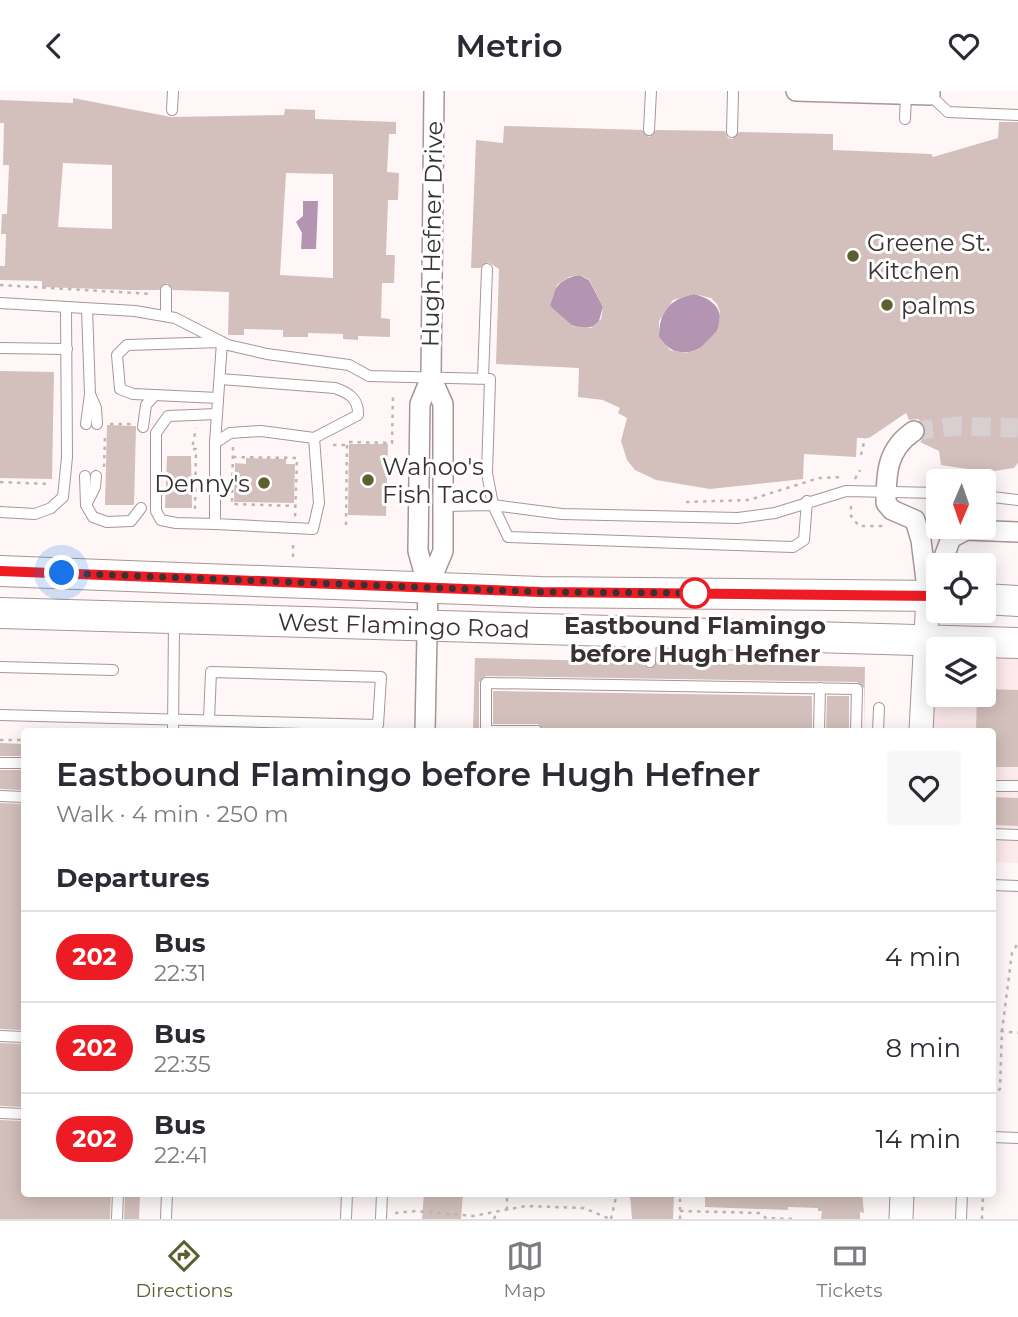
<!DOCTYPE html>
<html lang="en">
<head>
<meta charset="utf-8">
<style>
  :root { --surface:#fff; --page:#f7f7f7; --text:#2b2b33; --muted:#7c7c81; --line:#e1e1e2; --accent:#5c602e }
  body { margin:0; font-family:Montserrat,sans-serif; background:var(--page); color:var(--text); height:100vh; display:flex; flex-direction:column; font-size:26px; white-space:nowrap }
  * { box-sizing:border-box; margin:0 }
  p { font-size:23px; color:var(--muted) }
  .icon { flex:none; width:38px; height:38px; fill:none; stroke:currentColor; stroke-width:2; stroke-linecap:round; stroke-linejoin:round }
  .map { position:relative; flex:1; overflow:hidden }
  .panel { position:absolute; left:21px; top:637px; width:975px; height:469px; display:flex; flex-direction:column; background:var(--surface); border-radius:7px; box-shadow:0 4px 18px #0003 }
  .panel>* { flex:none }
  .badge { padding:0 14px; border-radius:23px; font-size:24px; line-height:46px }
  .needle { width:46px; rotate:182deg }
  .tools { position:absolute; left:926px; top:378px; display:grid; gap:14px }
  .tools a { display:grid; place-items:center; width:70px; height:70px; border-radius:7px; background:var(--surface); box-shadow:0 4px 18px #0003; font-size:35px }
  .you { position:absolute; width:35px; height:35px; margin:-18px; border:5px solid #fff; border-radius:50%; background:#1a73e8; box-shadow:0 0 0 10px #1a73e833 }
  .map>.badge { position:absolute; translate:-50% -50%; box-shadow:0 0 0 4px #fff }
  h2 { padding:0 35px; font-size:26px; line-height:63px }
  .round { display:grid; place-items:center; flex:none; width:74px; height:74px; border-radius:7px; background:var(--page) }
  .headline { display:flex; align-items:center; justify-content:space-between; height:119px; padding:0 35px }
  h1 { font-size:33px; font-weight:600; line-height:52px }
  ul { padding:0; list-style:none }
  li { display:flex; align-items:center; gap:21px; height:91px; padding:0 35px; border-top:2px solid var(--line) }
  li div { flex:1 }
  li b { display:block; font-size:26px }
  li em { font-style:normal }
  li .badge { min-width:77px; font-weight:700; text-align:center }
  header { display:flex; justify-content:space-between; align-items:center; height:91px; padding:0 35px; background:var(--surface); font-size:32px; font-weight:600 }
  .tabs { display:flex; justify-content:space-around; align-items:center; height:98px; border-top:2px solid var(--line); background:var(--surface); font-size:19px; color:var(--muted) }
  .tabs a { display:grid; justify-items:center; gap:4px }
  .tabs .on { color:var(--accent) }
  .map>svg:first-child { display:block }
</style>
</head>
<body>
<header><svg class="icon" aria-label="back" viewBox="0 0 24 24"><path d="M15 5l-7 7 7 7"/></svg>Metrio<svg class="icon" aria-label="heart" viewBox="0 0 24 24"><path d="M12 20l-8-8c-3-5 5-10 8-4 3-6 11-1 8 4z"/></svg></header>
<div class="map">
<svg width="1018" height="1128" viewBox="0 0 1018 1128">
  <rect width="100%" height="100%" fill="#fff7f7"/>
  <path fill="#fceaec" fill-rule="evenodd" d="M 925,549 L 1018,552 L 1018,772 L 992,771 L 992,640 L 921,640 ZM 938,558 L 984,558 L 984,604 L 938,604 Z"/>
  <g fill="#b394b1">
    <polygon points="303,110 318,110 316,158 301,158 302,142 296,131 303,125"/>
    <path d="M 579,184 L 589,189 L 603,216 L 598,233 C 581,243 559,231 550,215 C 551,197 562,187 579,184 Z"/>
    <path d="M 694,203 C 758,219 688,293 659,246 C 659,221 669,208 694,203 Z"/>
  </g>
  <g fill="#d3c0bc" fill-rule="evenodd">
    <path d="M 73,7 L 171,26 L 284,24 L 285,18 L 315,19 L 315,28 L 396,31 L 396,43 L 389,43 L 387,81 L 399,82 L 398,109 L 388,109 L 386,164 L 395,164 L 394,192 L 382,192 L 381,227 L 390,228 L 390,246 L 358,245 L 358,249 L 343,248 L 343,243 L 308,242 L 308,246 L 283,246 L 283,239 L 244,238 L 244,244 L 228,244 L 229,201 L 173,199 L 167,192 L 159,199 L 130,199 L 42,196 L 42,190 L 0,189 L 0,175 L 5,175 L 6,143 L 1,143 L 2,123 L 7,123 L 9,74 L 3,74 L 4,32 L 0,32 L 0,9 L 73,12 ZM 63,72 L 112,74 L 112,138 L 58,136 ZM 286,82 L 333,83 L 333,187 L 280,184 Z"/>
    <path d="M 999,31 L 1018,31 L 1018,372 L 1014,377 L 988,381 L 941,374 L 939,360 L 920,351 L 926,344 L 924,333 L 918,328 L 909,329 L 906,322 L 869,347 L 857,347 L 856,366 L 804,363 L 803,388 L 710,398 L 656,389 L 635,379 L 627,369 L 621,350 L 627,327 L 618,322 L 620,317 L 603,309 L 578,306 L 579,277 L 496,273 L 499,178 L 488,171 L 480,177 L 471,177 L 476,49 L 503,52 L 504,35 L 642,39 L 649,46 L 656,39 L 725,40 L 728,47 L 732,48 L 739,41 L 833,43 L 833,59 L 931,63 L 933,66 L 998,47 ZM 579,184 L 589,188 L 603,216 L 601,228 L 591,237 L 573,235 L 550,215 L 557,194 L 569,186 ZM 694,203 L 711,207 L 717,213 L 720,221 L 718,239 L 699,258 L 686,262 L 670,259 L 659,246 L 659,230 L 673,209 Z"/>
    <polygon points="0,280 54,281 52,388 0,387"/>
    <polygon points="107,334 136,335 134,414 105,414"/>
    <polygon points="349,353 388,353 386,425 348,424"/>
    <polygon points="167,365 191,365 192,417 165,417"/>
    <polygon points="246,367 286,368 286,373 295,373 294,412 234,411 235,372 246,373"/>
    <polygon points="475,567 643,571 650,578 657,571 865,576 864,640 864,597 857,591 486,585 479,591 479,640 473,640"/>
    <polygon points="984,598 1018,599 1018,676 992,676 992,640 976,640 977,604 984,604"/>
    <polygon points="493,600 812,605 812,640 544,640 538,633 493,633"/>
    <polygon points="827,605 849,605 849,640 826,640"/>
    <polygon points="0,652 24,653 24,665 0,665"/>
    <polygon points="0,679 24,679 24,699 0,698"/>
    <polygon points="992,706 1018,707 1018,735 992,734"/>
    <polygon points="0,712 24,713 24,939 0,938"/>
    <polygon points="0,952 24,953 24,1016 0,1015"/>
    <polygon points="0,1029 24,1030 24,1102 111,1102 110,1128 0,1128"/>
    <polygon points="125,1102 140,1102 139,1128 124,1128"/>
    <polygon points="424,1102 463,1102 461,1128 422,1128"/>
    <polygon points="643,1102 674,1105 673,1128 632,1128 630,1103"/>
    <polygon points="705,1102 862,1102 864,1122 860,1121 860,1128 821,1128 822,1120 818,1120 818,1117 788,1116 788,1119 705,1116"/>
  </g>
  <g fill="none" stroke-linecap="round" stroke-linejoin="round">
    <polyline stroke="#d7cfd0" stroke-width="19" stroke-dasharray="19 10" stroke-linecap="butt" points="914,340 957,335 1018,337"/>
    <g stroke="#a89597" stroke-width="12">
      <g id="service">
        <polyline points="930,4 948,21 1018,24"/>
        <polyline points="172,19 173,0"/>
        <polyline points="905,28 906,4"/>
        <polyline points="649,39 651,0"/>
        <polyline points="732,41 733,0"/>
        <polyline points="0,212 135,220 175,227 228,254 267,263 349,274 369,285 490,288 487,382 493,414 508,446 793,456 804,449 807,410"/>
        <polyline points="166,225 166,199"/>
        <polyline points="0,257 67,258"/>
        <polyline points="483,287 487,178"/>
        <path d="M 220,288 L 335,297 C 349,302 359,308 358,324 L 314,347"/>
        <polyline points="90,303 96,317 97,333"/>
        <polyline points="86,333 90,303 87,218"/>
        <polyline points="143,336 146,314 155,304"/>
        <polygon points="261,340 314,347 319,412 313,438 215,433 215,352 230,342"/>
        <polyline points="215,352 222,251 127,254 117,264 120,298 133,303 218,307"/>
        <polyline points="85,385 86,414 93,426 107,431 131,430 141,417"/>
        <polyline points="984,405 1018,409"/>
        <polyline points="86,414 95,396 96,385"/>
        <polyline points="443,415 493,414 562,423 738,427 775,422 846,400 938,402"/>
        <polyline points="0,421 35,423 51,417 63,406 67,366 66,218"/>
        <polyline points="215,433 176,432 161,429 156,420 156,342 168,325 217,323"/>
        <polyline points="650,571 651,544"/>
        <polyline points="0,576 113,579"/>
        <polyline points="0,624 378,634 381,586 211,581 209,629"/>
        <polyline points="173,640 174,531"/>
        <polyline points="537,640 486,640 486,592 857,598 856,640"/>
        <polyline points="819,640 820,597"/>
        <polyline points="878,640 879,617"/>
        <polyline points="0,672 24,672"/>
        <polyline points="992,695 1018,695"/>
        <polyline points="0,705 24,706"/>
        <polyline points="992,743 1018,744"/>
        <polyline points="992,794 1018,795"/>
        <polyline points="0,945 24,946"/>
        <polyline points="0,1022 24,1023"/>
        <polyline points="992,1046 1018,1047"/>
        <polyline points="117,1128 118,1102"/>
        <polyline points="166,1128 167,1102"/>
        <polyline points="346,1128 347,1102"/>
        <polyline points="381,1128 382,1102"/>
        <polyline points="961,1128 962,1102"/>
      </g>
    </g>
    <g stroke="#a89597" stroke-width="22">
      <g id="minor">
        <polyline points="796,0 930,4 930,0"/>
        <path d="M 914,340 C 887,358 886,382 886,412 L 892,419 L 915,429 L 921,449 L 928,505"/>
        <polyline points="941,474 951,447 966,439 1018,441"/>
        <polyline points="428,496 443,460 443,313 431,286"/>
        <polyline points="425,640 428,496 418,460 420,313 431,286 434,0"/>
      </g>
    </g>
    <g stroke="#a89597" stroke-width="25">
      <g id="tertiary">
        <polyline points="921,640 928,505"/>
        <polyline points="901,1128 902,1102"/>
      </g>
    </g>
    <g stroke="#a89597" stroke-width="32">
      <g id="primary">
        <polyline points="0,480 540,501 938,505"/>
        <polyline points="984,508 1018,510"/>
        <path id="s1" d="M 0,522 L 1018,552"/>
      </g>
    </g>
    <g stroke="#beb6b6" stroke-width="2.5" stroke-dasharray="3.5 5" stroke-linecap="butt">
      <polyline points="0,194 152,203"/>
      <polyline points="110,333 131,333"/>
      <polyline points="333,354 347,354"/>
      <polyline points="233,356 232,413 296,415"/>
      <polyline points="861,364 865,347"/>
      <polyline points="233,366 297,367 295,426"/>
      <polyline points="104,376 105,345"/>
      <polyline points="855,388 860,379"/>
      <polyline points="0,391 50,393"/>
      <polyline points="686,411 749,409 819,387 844,386"/>
      <polyline points="851,415 851,425 859,435 885,435"/>
      <polyline points="195,418 196,358 192,358 196,337"/>
      <polyline points="346,434 347,351 392,352 393,304"/>
      <polyline points="293,466 293,449"/>
      <polyline points="0,649 24,649"/>
      <polyline points="992,939 1018,942"/>
      <polyline points="992,1005 1000,998 1002,940 1012,862 1018,852"/>
      <polyline points="507,1119 507,1102"/>
      <polyline points="680,1120 760,1122 766,1127 793,1128"/>
      <polyline points="395,1122 416,1120 473,1125 526,1115 584,1117 610,1128"/>
      <polyline points="494,1128 497,1121"/>
      <polyline points="611,1128 617,1102"/>
      <polyline points="680,1128 680,1102"/>
      <polyline points="982,1128 983,1102"/>
    </g>
    <use href="#service" stroke="#fff" stroke-width="10"/>
    <use href="#minor" stroke="#fff" stroke-width="19"/>
    <use href="#tertiary" stroke="#fff" stroke-width="23"/>
    <use href="#primary" stroke="#fff" stroke-width="30"/>
  </g>
  <g fill="none" stroke-linecap="round" stroke-linejoin="round">
    <g stroke="#fff" stroke-width="16">
      <polyline id="line" points="0,480 540,501 938,505"/>
    </g>
    <use href="#line" stroke="#ed1c24" stroke-width="10"/>
    <polyline stroke="#393132" stroke-width="7" stroke-dasharray="0 12.6" points="62,482 540,501 695,502"/>
  </g>
  <g fill="#5c602e" stroke="#fff" stroke-width="2.5">
    <circle cx="853" cy="165" r="7"/>
    <circle cx="887" cy="214" r="7"/>
    <circle cx="368" cy="389" r="7"/>
    <circle cx="264" cy="392" r="7"/>
  </g>
  <circle fill="#fff" stroke="#ed1c24" stroke-width="3.5" cx="695" cy="502" r="14"/>
  <g text-anchor="middle" dominant-baseline="central" stroke-width="6" stroke-linejoin="round" paint-order="stroke">
    <g font-size="24" fill="#393132" stroke="#fff">
      <text transform="translate(432 143) rotate(-89)">Hugh Hefner Drive</text>
      <text stroke="none"><textPath href="#s1" startOffset="404">West Flamingo Road</textPath></text>
    </g>
    <g font-size="24" fill="#393132" stroke="#fff" text-anchor="start">
      <text x="867" y="151">Greene St.<tspan x="867" dy="28">Kitchen</tspan></text>
      <text x="901" y="214">palms</text>
      <text x="382" y="375">Wahoo's<tspan x="382" dy="28">Fish Taco</tspan></text>
      <text x="250" y="392" text-anchor="end">Denny's</text>
    </g>
    <g font-size="24" font-weight="bold" fill="#393132" stroke="#fff">
      <text x="695" y="534">Eastbound Flamingo<tspan x="695" dy="28">before Hugh Hefner</tspan></text>
    </g>
  </g>
</svg>
<div class="tools">
<a><svg class="needle" viewBox="-14 -14 28 28"><path d="M0-13l5 13h-10z" fill="#e53935"/><path d="M0 13l5-13h-10z" fill="#7c7c81"/></svg></a>
<a><svg class="icon" aria-label="locate" viewBox="0 0 24 24"><circle cx="12" cy="12" r="6"/><path d="M12 2v4M12 18v4M2 12h4M18 12h4"/></svg></a>
<a><svg class="icon" aria-label="layers" viewBox="0 0 24 24"><path d="M12 4l9 5-9 5-9-5zM3 14l9 5 9-5"/></svg></a>
</div>
<div class="you" style="left:62px;top:482px"></div>
<section class="panel">
<div class="headline"><div><h1>Eastbound Flamingo before Hugh Hefner</h1><p>Walk · 4 min · 250 m</p></div><a class="round"><svg class="icon" aria-label="heart" viewBox="0 0 24 24"><path d="M12 20l-8-8c-3-5 5-10 8-4 3-6 11-1 8 4z"/></svg></a></div>
<h2>Departures</h2>
<ul>
<li><span class="badge" style="background:#ed1c24;color:#fff">202</span><div><b>Bus</b><p>22:31</p></div><em>4 min</em></li>
<li><span class="badge" style="background:#ed1c24;color:#fff">202</span><div><b>Bus</b><p>22:35</p></div><em>8 min</em></li>
<li><span class="badge" style="background:#ed1c24;color:#fff">202</span><div><b>Bus</b><p>22:41</p></div><em>14 min</em></li>
</ul>
</section>
</div>
<nav class="tabs">
<a class="on"><svg class="icon" aria-label="directions" viewBox="0 0 24 24"><path d="M12 3l9 9-9 9-9-9zM9 14v-3h6M13 9l2 2-2 2"/></svg>Directions</a>
<a><svg class="icon" aria-label="map" viewBox="0 0 24 24"><path d="M3 6l6-2 6 2 6-2v14l-6 2-6-2-6 2zM9 4v14M15 6v14"/></svg>Map</a>
<a><svg class="icon" aria-label="tickets" viewBox="0 0 24 24"><path d="M3 7h18v10H3zM15 7v10"/></svg>Tickets</a>
</nav>
</body>
</html>
